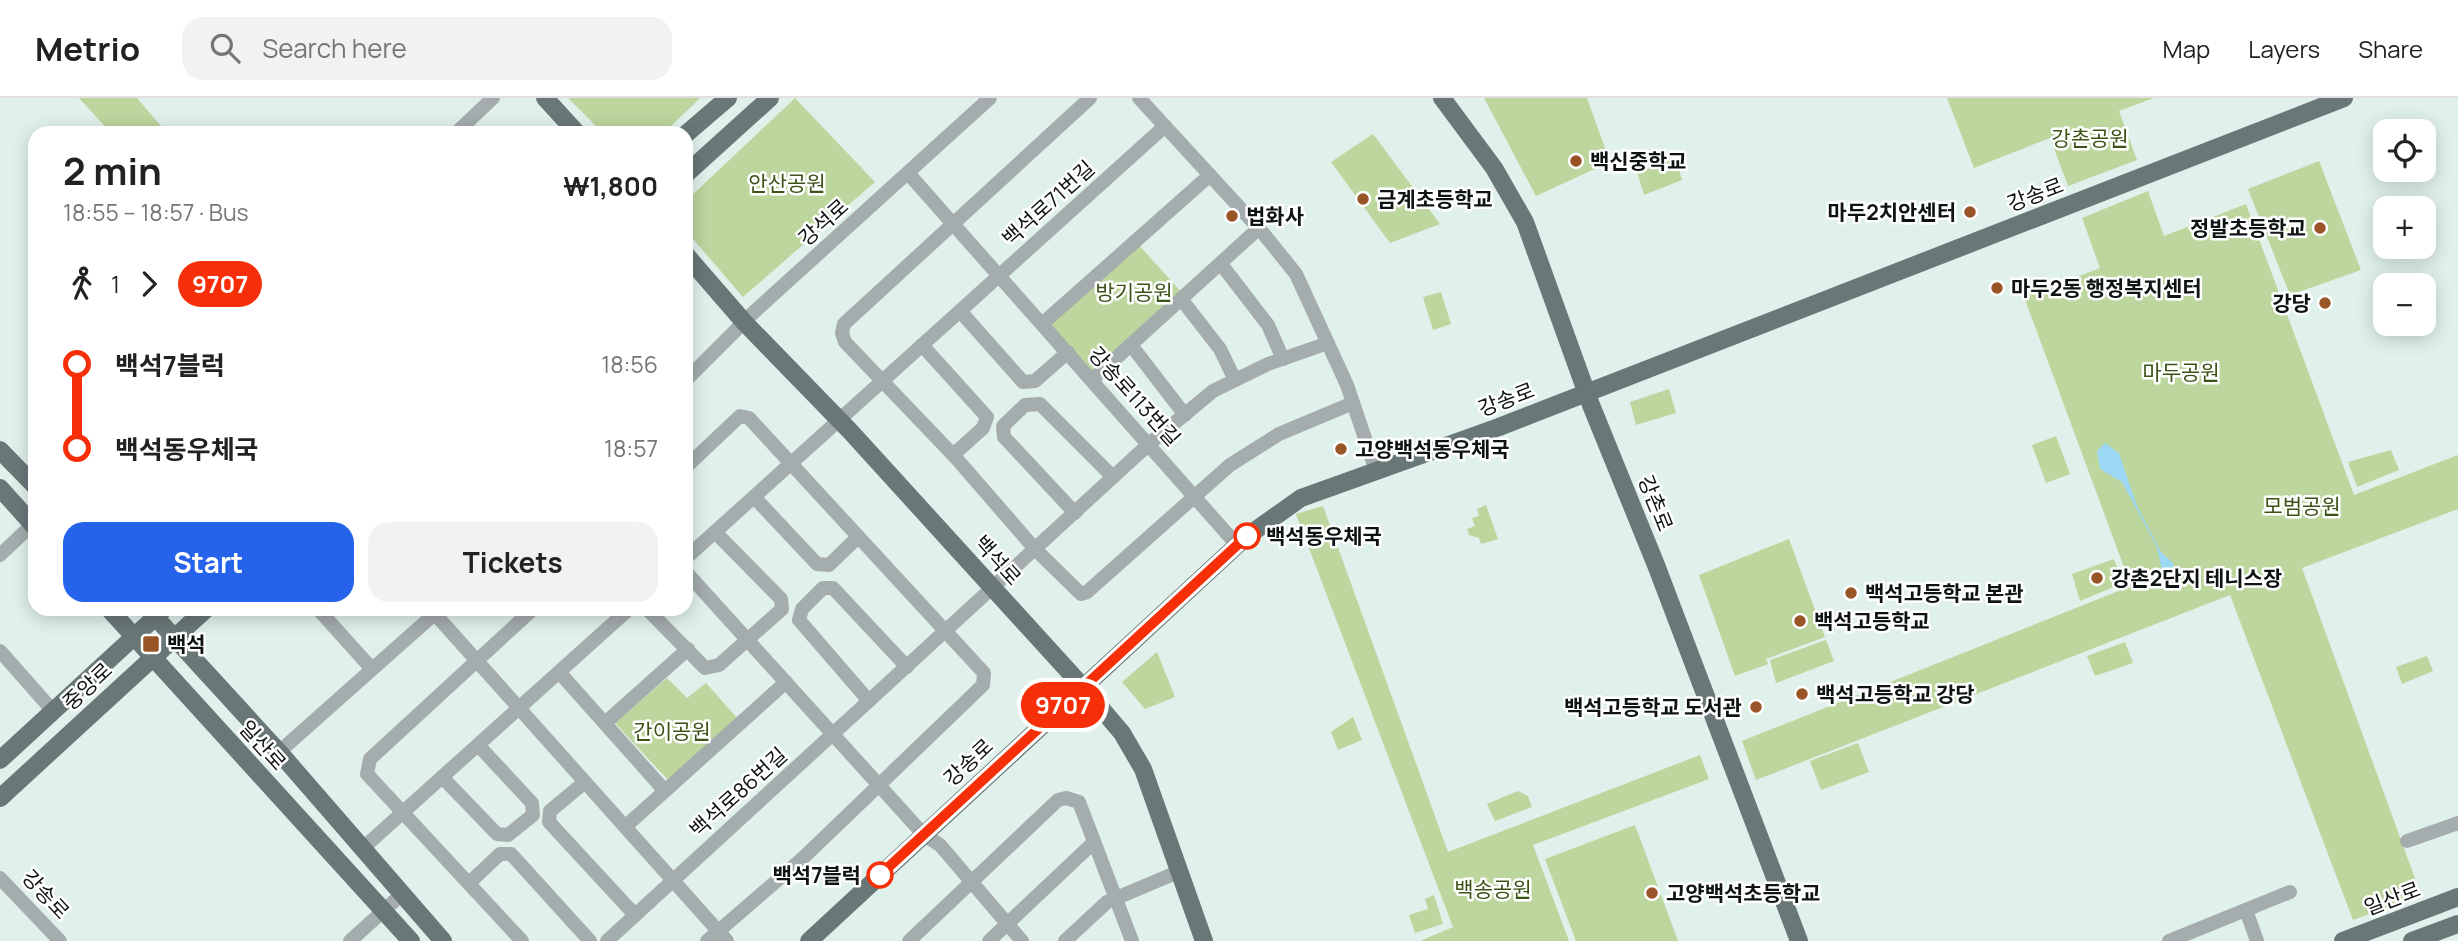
<!DOCTYPE html>
<html lang="en">
<head>
<meta charset="utf-8">
<style>
  :root { --surface:#fff; --page:#f2f2f2; --text:#222; --muted:#767676; --line:#e0e0e0; --accent:#2563eb }
  body { margin:0; font-family:Manrope,"Noto Sans KR",sans-serif; background:var(--page); color:var(--text); height:100vh; display:flex; flex-direction:column; font-size:26px; white-space:nowrap }
  * { box-sizing:border-box; margin:0 }
  p { font-size:23px; color:var(--muted) }
  .icon { flex:none; width:38px; height:38px; fill:none; stroke:currentColor; stroke-width:2; stroke-linecap:round; stroke-linejoin:round }
  .map { position:relative; flex:1; overflow:hidden }
  .details { position:absolute; left:28px; top:28px; width:665px; height:490px; display:flex; flex-direction:column; background:var(--surface); border-radius:21px; box-shadow:0 4px 18px #0003 }
  .details>* { flex:none }
  .badge { padding:0 14px; border-radius:23px; font-size:24px; line-height:46px }
  .controls { position:absolute; left:2373px; top:21px; display:grid; gap:14px }
  .controls a { display:grid; place-items:center; width:63px; height:63px; border-radius:14px; background:var(--surface); box-shadow:0 4px 18px #0003; font-size:35px }
  .map>.badge { position:absolute; translate:-50% -50%; box-shadow:0 0 0 4px #fff }
  .legs { display:flex; align-items:center; gap:10px; height:77px; padding:0 35px; font-size:23px }
  .legs p { margin-inline-start:auto }
  .overview { display:flex; align-items:center; justify-content:space-between; height:119px; padding:0 35px }
  h1 { font-size:38px; font-weight:700; line-height:52px }
  .action { display:flex; gap:14px; margin-top:auto; padding:14px 35px }
  .action a { flex:1; height:80px; border-radius:21px; background:var(--accent); color:#fff; font-size:28px; font-weight:700; line-height:80px; text-align:center }
  .action a+a { background:var(--page); color:var(--text) }
  ul { padding:0 35px; list-style:none }
  li { display:flex; align-items:center; gap:24px; height:84px; font-size:26px }
  li i { display:grid; place-items:center; width:10px; height:100%; margin:0 9px; background:currentColor }
  li i::after { content:''; width:18px; height:18px; margin:-9px; border:5px solid; border-radius:50%; background:var(--surface) }
  li p { margin-inline-start:auto }
  li:first-child i { background:linear-gradient(#0000 50%,currentColor 0) }
  li:last-child i { background:linear-gradient(currentColor 50%,#0000 0) }
  header { display:flex; align-items:center; gap:42px; box-sizing:border-box; height:98px; padding:0 35px; background:var(--surface); border-bottom:2px solid var(--line) }
  header strong { font-size:33px }
  nav { display:flex; gap:38px; margin-inline-start:auto; font-size:24px }
  .search { width:490px; height:63px; background:var(--page); display:flex; align-items:center; gap:18px; box-sizing:border-box; padding:0 24px; border-radius:21px; color:var(--muted); font-size:26px }
  .map>svg:first-child { display:block }
</style>
</head>
<body>
<header>
<strong>Metrio</strong>
<div class="search"><svg class="icon" aria-label="search" viewBox="0 0 24 24"><circle cx="10" cy="10" r="6"/><path d="M15 15l6 6"/></svg>Search here</div>
<nav><a>Map</a><a>Layers</a><a>Share</a></nav>
</header>
<div class="map">
<svg width="2458" height="843" viewBox="0 0 2458 843">
  <rect width="100%" height="100%" fill="#e0f1ec"/>
  <g fill="#bcd69e">
    <polygon points="79,0 137,0 167,35 111,35"/>
    <polygon points="568,0 700,0 664,35 603,35"/>
    <polygon points="795,0 875,84 743,199 686,133 686,103"/>
    <polygon points="1484,0 1587,0 1610,64 1536,98"/>
    <polygon points="1947,0 2154,0 2119,13 2137,62 2068,88 2050,40 1974,70"/>
    <polygon points="1373,36 1440,126 1390,145 1331,64"/>
    <polygon points="1675,58 1682,82 1644,97 1637,74"/>
    <polygon points="2319,63 2361,172 2290,197 2248,91"/>
    <polygon points="2148,93 2164,138 2246,106 2354,397 2458,357 2458,411 2302,470 2421,797 2353,822 2230,497 1756,682 1742,643 2131,488 2024,199 2100,170 2082,120"/>
    <polygon points="1137,145 1183,196 1091,274 1050,227"/>
    <polygon points="1441,194 1451,226 1433,232 1423,199"/>
    <polygon points="1669,291 1676,315 1636,327 1630,304"/>
    <polygon points="2056,338 2070,376 2046,385 2032,347"/>
    <polygon points="2391,352 2399,372 2357,389 2348,364"/>
    <polygon points="1486,407 1498,441 1481,446 1479,440 1469,437 1467,431 1475,428 1472,420 1479,418 1477,411"/>
    <polygon points="1323,408 1448,754 1700,657 1709,681 1533,747 1569,843 1420,843 1453,829 1296,416"/>
    <polygon points="1789,441 1825,539 1766,561 1768,566 1735,578 1699,477"/>
    <polygon points="2114,461 2123,485 2080,503 2072,476"/>
    <polygon points="1826,542 1834,563 1776,585 1770,562"/>
    <polygon points="2125,544 2133,565 2095,578 2087,558"/>
    <polygon points="1157,554 1175,599 1145,611 1122,584"/>
    <polygon points="2427,558 2433,573 2402,586 2396,569"/>
    <polygon points="667,580 687,600 706,585 738,621 669,683 615,625"/>
    <polygon points="1353,619 1362,642 1338,652 1331,634"/>
    <polygon points="1858,645 1869,674 1821,692 1810,663"/>
    <polygon points="1518,693 1528,698 1532,709 1495,723 1487,706"/>
    <polygon points="1635,727 1678,843 1576,843 1545,761"/>
    <polygon points="1434,797 1443,826 1415,835 1409,817 1428,811 1425,801"/>
  </g>
  <polygon fill="#9cd7f3" points="2105,345 2119,355 2137,408 2161,454 2173,465 2174,477 2168,478 2162,473 2157,449 2122,384 2100,371 2097,353"/>
  <g fill="none" stroke-linecap="round" stroke-linejoin="round">
    <g stroke="#a5acad" stroke-width="14">
      <polyline points="1090,0 844,226 842,235 845,244 956,360 1035,451 1081,496 1087,494 1230,367 1279,336 1353,305"/>
      <polyline points="1139,0 1263,135 1296,176 1347,287 1376,373"/>
      <polyline points="456,35 493,0"/>
      <polyline points="908,75 1237,447"/>
      <polyline points="1221,166 1268,227 1283,261"/>
      <polyline points="1182,202 1220,251 1235,282"/>
      <polyline points="960,213 1023,284 1035,283 1068,254"/>
      <polyline points="1042,226 1210,77"/>
      <polyline points="922,247 987,319 983,330 953,357"/>
      <polyline points="1131,247 1185,317"/>
      <polyline points="686,282 754,214 990,0"/>
      <polyline points="1092,282 1259,130"/>
      <polyline points="686,369 740,318 749,320 984,575 983,587 803,760 707,843"/>
      <polyline points="754,399 817,466 829,467 858,439"/>
      <polyline points="1075,415 1004,339 1003,328 1025,307 1040,306 1113,379"/>
      <polyline points="0,457 35,424"/>
      <polyline points="686,460 1165,28"/>
      <polyline points="686,474 924,737 940,747 1022,843"/>
      <polyline points="318,511 372,571"/>
      <polyline points="647,511 705,570 719,567 782,511 781,501 715,434"/>
      <polyline points="435,516 727,843"/>
      <polyline points="0,553 53,613"/>
      <polyline points="559,574 665,693"/>
      <polyline points="869,603 799,522 802,511 823,490 833,490 907,569"/>
      <polyline points="605,625 688,551"/>
      <polyline points="279,654 440,511"/>
      <polyline points="442,679 497,736 508,737 533,717 532,705 478,647"/>
      <polyline points="585,684 550,713 549,724 635,817"/>
      <polyline points="626,728 786,584"/>
      <polyline points="2407,743 2458,725"/>
      <polyline points="362,751 629,511"/>
      <polyline points="0,780 60,843"/>
      <polyline points="469,785 500,756 511,756 590,843"/>
      <polyline points="2246,812 2257,843"/>
      <polyline points="350,843 401,797"/>
      <polyline points="522,843 367,676 370,661 533,511"/>
      <polyline points="607,843 1149,346 1213,293 1268,266 1328,245"/>
      <polyline points="909,843 1058,702 1066,700 1079,704 1132,843"/>
      <polyline points="989,843 1092,746"/>
      <polyline points="1065,843 1107,804 1178,774"/>
      <polyline points="2169,843 2290,794"/>
    </g>
    <g stroke="#6a7778" stroke-width="18">
      <polyline points="545,0 577,35"/>
      <polyline points="1442,0 1494,70 1525,124 1591,307 1656,467 1799,843"/>
      <polyline points="686,36 728,0"/>
      <polyline points="686,76 770,0"/>
      <polyline points="686,157 744,224 850,333 1083,589 1122,635 1143,671 1204,843"/>
      <polyline points="0,352 35,388"/>
      <polyline points="0,390 35,429"/>
      <polyline points="109,511 411,843"/>
      <polyline points="148,511 279,654 443,843"/>
      <polyline points="0,662 162,513"/>
      <polyline points="0,700 206,511"/>
      <polyline points="809,843 1246,439 1301,400 1499,329 2344,0"/>
      <polyline points="2343,843 2458,799"/>
      <polyline points="2412,843 2458,826"/>
    </g>
  </g>
  <g fill="none" stroke-linecap="round" stroke-linejoin="round">
    <g stroke="#fff" stroke-width="16">
      <polyline id="line-1" points="880,777 1247,438"/>
    </g>
    <use href="#line-1" stroke="#f72f08" stroke-width="10"/>
  </g>
  <g fill="#995527" stroke="#fff" stroke-width="2.5">
    <circle cx="1576" cy="63" r="7"/>
    <circle cx="1363" cy="101" r="7"/>
    <circle cx="1970" cy="114" r="7"/>
    <circle cx="1232" cy="118" r="7"/>
    <circle cx="2320" cy="130" r="7"/>
    <circle cx="1997" cy="190" r="7"/>
    <circle cx="2325" cy="205" r="7"/>
    <circle cx="1341" cy="351" r="7"/>
    <circle cx="2097" cy="480" r="7"/>
    <circle cx="1851" cy="495" r="7"/>
    <circle cx="1800" cy="523" r="7"/>
    <rect x="142" y="537" width="18" height="18" rx="3.5"/>
    <circle cx="1802" cy="596" r="7"/>
    <circle cx="1756" cy="609" r="7"/>
    <circle cx="1652" cy="795" r="7"/>
  </g>
  <g fill="#fff" stroke="#f72f08" stroke-width="3.5">
    <circle cx="1247" cy="438" r="12"/>
    <circle cx="880" cy="777" r="12"/>
  </g>
  <g text-anchor="middle" dominant-baseline="central" stroke-width="5" stroke-linejoin="round" paint-order="stroke">
    <g font-size="21" fill="#3b5316" stroke="#fff">
      <text x="2090" y="40">강촌공원</text>
      <text x="787" y="85">안산공원</text>
      <text x="1134" y="194">방기공원</text>
      <text x="2181" y="274">마두공원</text>
      <text x="2302" y="408">모범공원</text>
      <text x="672" y="633">간이공원</text>
      <text x="1493" y="791">백송공원</text>
    </g>
    <g font-size="21" font-weight="bold" fill="#0e1412" stroke="#fff" text-anchor="start">
      <text x="1590" y="63">백신중학교</text>
      <text x="1377" y="101">금계초등학교</text>
      <text x="1956" y="114" text-anchor="end">마두2치안센터</text>
      <text x="1246" y="118">법화사</text>
      <text x="2306" y="130" text-anchor="end">정발초등학교</text>
      <text x="2011" y="190">마두2동 행정복지센터</text>
      <text x="2311" y="205" text-anchor="end">강당</text>
      <text x="1355" y="351">고양백석동우체국</text>
      <text x="2111" y="480">강촌2단지 테니스장</text>
      <text x="1865" y="495">백석고등학교 본관</text>
      <text x="1814" y="523">백석고등학교</text>
      <text x="167" y="546">백석</text>
      <text x="1816" y="596">백석고등학교 강당</text>
      <text x="1742" y="609" text-anchor="end">백석고등학교 도서관</text>
      <text x="1666" y="795">고양백석초등학교</text>
    </g>
    <g font-size="21" fill="#0e1412" stroke="#fff">
      <text transform="translate(2035 96) rotate(-21)">강송로</text>
      <text transform="translate(1048 105) rotate(-42)">백석로71번길</text>
      <text transform="translate(823 124) rotate(-42)">강석로</text>
      <text transform="translate(1135 298) rotate(48)">강송로113번길</text>
      <text transform="translate(1506 301) rotate(-21)">강송로</text>
      <text transform="translate(1656 405) rotate(68)">강촌로</text>
      <text transform="translate(998 462) rotate(48)">백석로</text>
      <text transform="translate(87 588) rotate(-43)">중앙로</text>
      <text transform="translate(263 647) rotate(48)">일산로</text>
      <text transform="translate(968 664) rotate(-43)">강송로</text>
      <text transform="translate(738 694) rotate(-42)">백석로86번길</text>
      <text transform="translate(46 796) rotate(47)">강송로</text>
      <text transform="translate(2392 800) rotate(-21)">일산로</text>
    </g>
    <g font-size="21" font-weight="bold" fill="#0e1412" stroke="#fff" text-anchor="start">
      <text x="1266" y="438">백석동우체국</text>
      <text x="861" y="777" text-anchor="end">백석7블럭</text>
    </g>
  </g>
</svg>
<div class="controls">
<a><svg class="icon" aria-label="locate" viewBox="0 0 24 24"><circle cx="12" cy="12" r="6"/><path d="M12 2v4M12 18v4M2 12h4M18 12h4"/></svg></a>
<a>+</a>
<a>−</a>
</div>
<b class="badge" style="left:1063px;top:607px;background:#f72f08;color:#fff">9707</b>
<section class="details">
<div class="overview"><div><h1>2 min</h1><p>18:55 – 18:57 · Bus</p></div><b>₩1,800</b></div>
<div class="legs"><svg class="icon" aria-label="walk" viewBox="0 0 24 24"><circle cx="13" cy="4" r="2"/><path d="M13 8l-2 6 4 7M11 14l-3 7M7 12l3-4h3l4 4"/></svg>1<svg class="icon" aria-label="forward" viewBox="0 0 24 24"><path d="M9 5l7 7-7 7"/></svg><b class="badge" style="background:#f72f08;color:#fff">9707</b></div>
<ul>
<li><i style="color:#f72f08"></i><b>백석7블럭</b><p>18:56</p></li>
<li><i style="color:#f72f08"></i><b>백석동우체국</b><p>18:57</p></li>
</ul>
<div class="action"><a>Start</a><a>Tickets</a></div>
</section>
</div>
</body>
</html>
